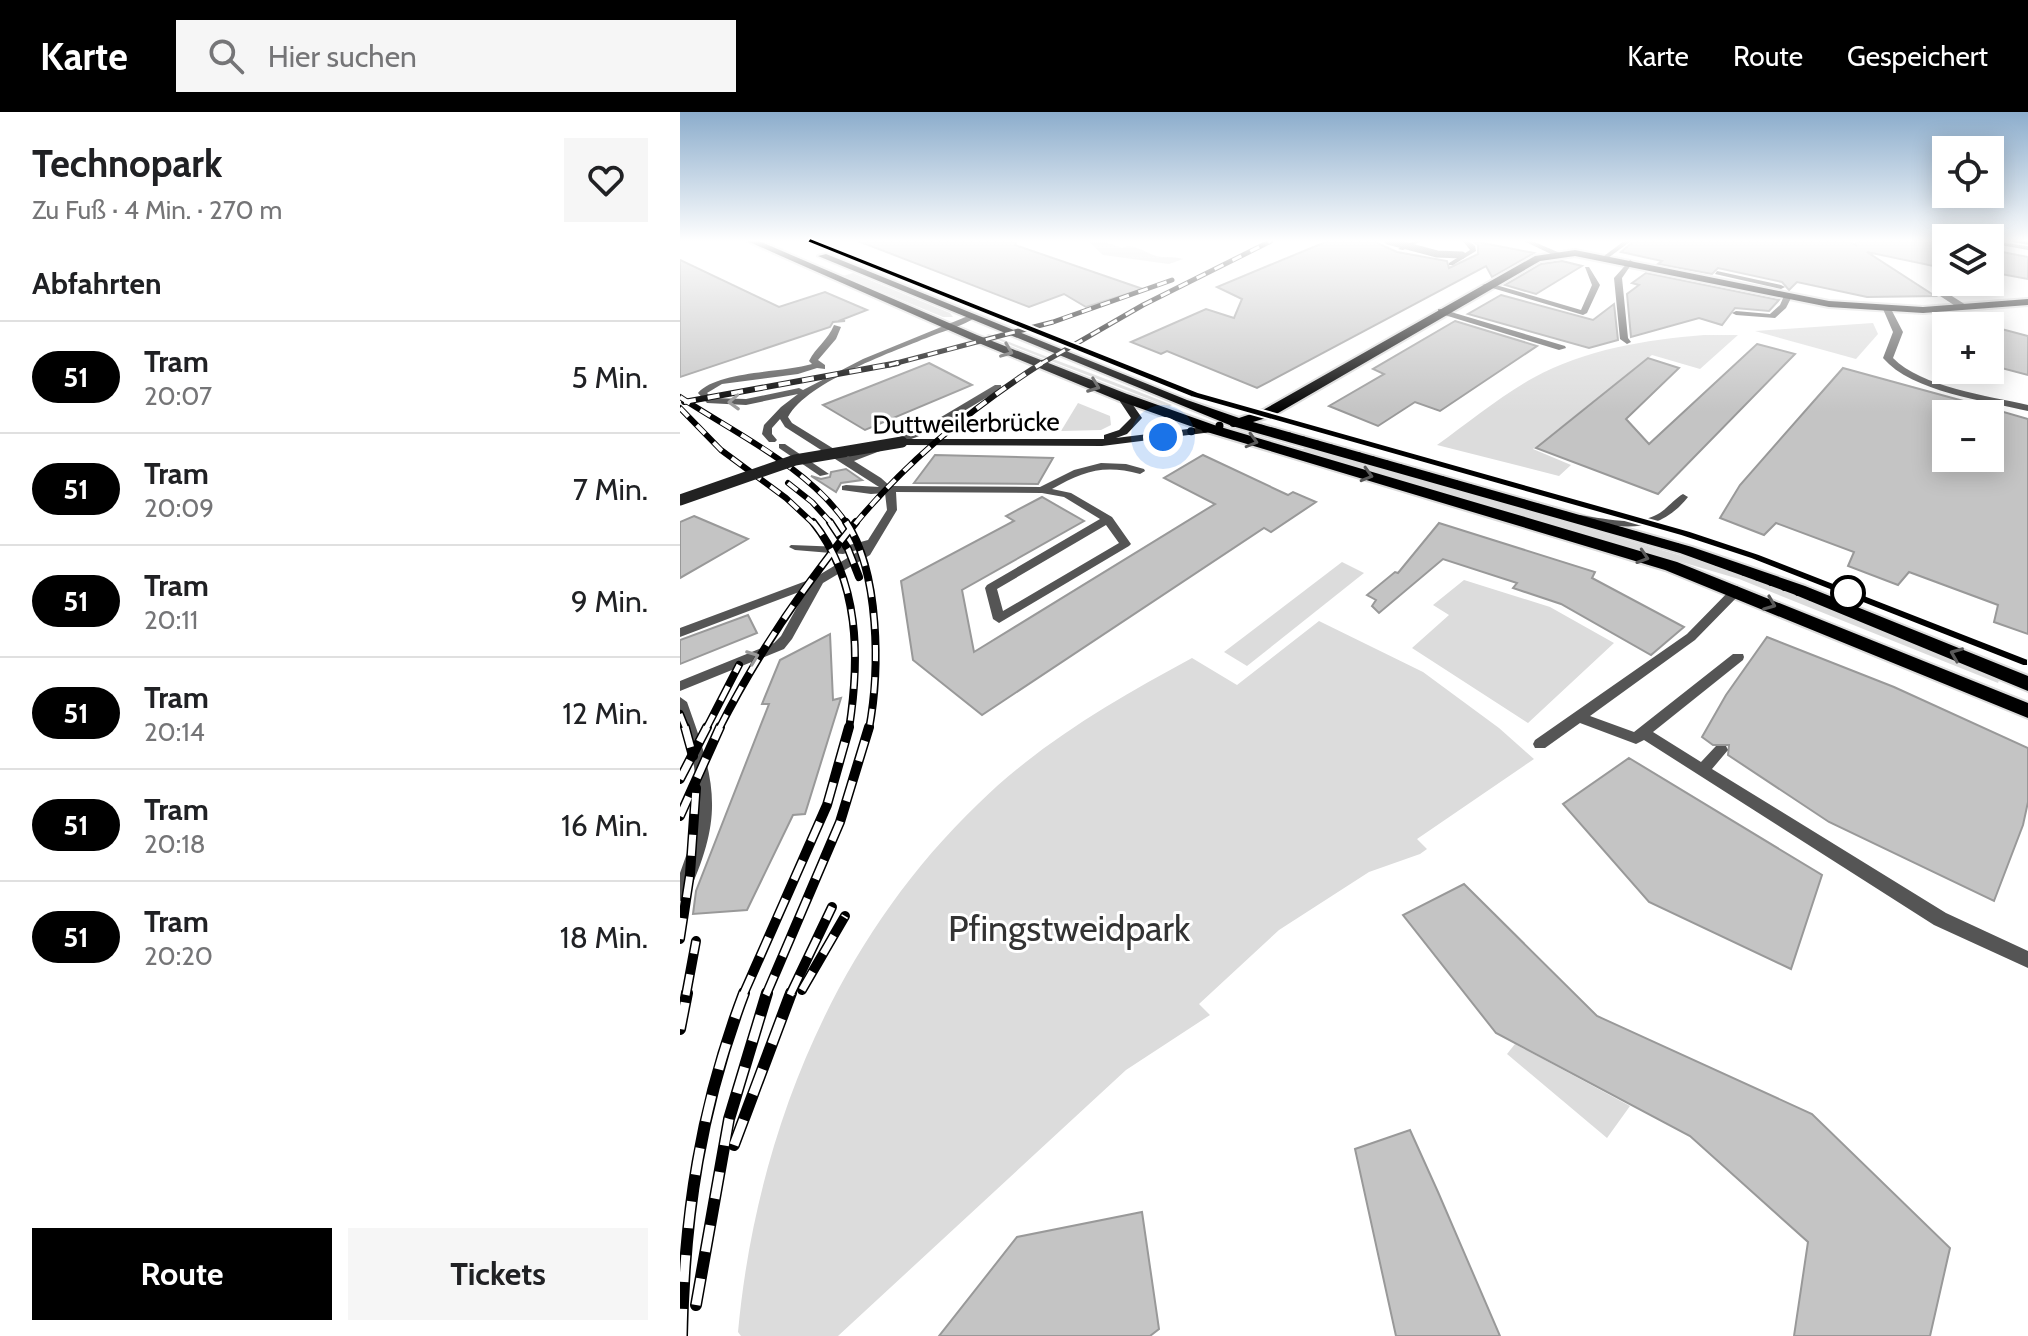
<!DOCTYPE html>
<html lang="de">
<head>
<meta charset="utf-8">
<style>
  :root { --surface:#fff; --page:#f6f6f6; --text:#202124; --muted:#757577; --line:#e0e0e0; --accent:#000 }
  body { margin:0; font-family:Cabin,sans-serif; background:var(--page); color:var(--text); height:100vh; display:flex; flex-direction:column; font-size:30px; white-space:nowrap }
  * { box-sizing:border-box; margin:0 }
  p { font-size:26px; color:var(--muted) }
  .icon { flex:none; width:44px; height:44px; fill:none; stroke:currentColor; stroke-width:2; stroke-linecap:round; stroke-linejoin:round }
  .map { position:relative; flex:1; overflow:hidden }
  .drawer { display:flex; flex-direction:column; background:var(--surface); width:680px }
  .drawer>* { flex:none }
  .badge { padding:0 16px; border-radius:26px; font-size:28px; line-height:52px }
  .tools { position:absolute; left:1252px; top:24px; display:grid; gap:16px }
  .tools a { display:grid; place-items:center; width:72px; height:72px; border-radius:0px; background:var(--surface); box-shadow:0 4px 20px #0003; font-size:40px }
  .you { position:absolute; width:40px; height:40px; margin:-20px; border:6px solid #fff; border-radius:50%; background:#1a73e8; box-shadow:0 0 0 12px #1a73e833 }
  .map>.badge { position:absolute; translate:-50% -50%; box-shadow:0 0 0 4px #fff }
  h2 { padding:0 32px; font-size:30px; line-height:72px }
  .round { display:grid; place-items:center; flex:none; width:84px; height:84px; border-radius:0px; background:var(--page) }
  .summary { display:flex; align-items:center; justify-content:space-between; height:136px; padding:0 32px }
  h1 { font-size:38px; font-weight:800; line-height:60px }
  .action { display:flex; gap:16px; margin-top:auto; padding:16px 32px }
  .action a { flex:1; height:92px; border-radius:0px; background:var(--accent); color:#fff; font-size:32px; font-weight:800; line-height:92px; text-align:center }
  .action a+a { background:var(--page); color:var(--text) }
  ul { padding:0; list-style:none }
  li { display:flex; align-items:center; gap:24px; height:112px; padding:0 32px; border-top:2px solid var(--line) }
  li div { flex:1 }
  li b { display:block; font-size:30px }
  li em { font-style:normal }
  li .badge { min-width:88px; font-weight:700; text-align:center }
  header { display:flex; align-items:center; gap:48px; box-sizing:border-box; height:112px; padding:0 40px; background:var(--accent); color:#fff }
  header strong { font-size:38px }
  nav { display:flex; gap:44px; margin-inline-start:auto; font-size:28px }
  .search { width:560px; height:72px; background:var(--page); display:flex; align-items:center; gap:20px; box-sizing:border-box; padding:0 28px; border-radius:0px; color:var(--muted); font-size:30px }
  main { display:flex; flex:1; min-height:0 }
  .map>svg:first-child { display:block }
</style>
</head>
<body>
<header>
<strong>Karte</strong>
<div class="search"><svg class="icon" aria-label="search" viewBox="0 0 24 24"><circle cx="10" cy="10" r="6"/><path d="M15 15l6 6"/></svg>Hier suchen</div>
<nav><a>Karte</a><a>Route</a><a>Gespeichert</a></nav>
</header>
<main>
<section class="drawer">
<div class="summary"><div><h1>Technopark</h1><p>Zu Fuß · 4 Min. · 270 m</p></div><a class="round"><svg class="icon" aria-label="heart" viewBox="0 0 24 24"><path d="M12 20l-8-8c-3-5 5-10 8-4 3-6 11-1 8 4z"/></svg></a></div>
<h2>Abfahrten</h2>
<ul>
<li><span class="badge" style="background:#000;color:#fff">51</span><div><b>Tram</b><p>20:07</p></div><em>5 Min.</em></li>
<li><span class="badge" style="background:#000;color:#fff">51</span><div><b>Tram</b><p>20:09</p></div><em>7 Min.</em></li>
<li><span class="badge" style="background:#000;color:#fff">51</span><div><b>Tram</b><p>20:11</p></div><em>9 Min.</em></li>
<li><span class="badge" style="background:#000;color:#fff">51</span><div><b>Tram</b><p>20:14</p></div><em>12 Min.</em></li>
<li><span class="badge" style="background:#000;color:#fff">51</span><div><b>Tram</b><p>20:18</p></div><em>16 Min.</em></li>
<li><span class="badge" style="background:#000;color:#fff">51</span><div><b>Tram</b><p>20:20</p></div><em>18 Min.</em></li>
</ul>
<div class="action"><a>Route</a><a>Tickets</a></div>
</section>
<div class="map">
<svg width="1348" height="1224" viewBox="0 0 1348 1224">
  <rect width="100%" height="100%" fill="#fff"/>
  <g fill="#dcdcdc">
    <path d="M 408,129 L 423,129 L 442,136 C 456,130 468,144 482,145 C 490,145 495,145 503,147 L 489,152 L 423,143 Z"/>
    <polygon points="173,161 270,201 273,205 263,205 163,164"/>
    <polygon points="1193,211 1198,222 1176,247 1075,219"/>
    <path d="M 309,222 C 370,247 431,268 492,293 L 489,295 C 428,270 366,248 306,223 Z"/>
    <path d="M 1024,223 L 1058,223 L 1020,257 L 972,243 L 853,337 L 891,353 L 879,364 L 757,333 C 788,311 819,285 853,266 C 906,237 965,228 1024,223 Z"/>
    <polygon points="398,291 430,304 431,313 421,318 381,319"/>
    <polygon points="626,335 1023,450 1121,485 1320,566 1318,571 1059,467 622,338"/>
    <polygon points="662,450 684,461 567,554 544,540"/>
    <polygon points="784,468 870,495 934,531 848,611 732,536 769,503 753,493"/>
    <path d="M 639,509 L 743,560 L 819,616 L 854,647 L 737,727 L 747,737 L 740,742 L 689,760 L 599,818 L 519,892 L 530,903 L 446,958 L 158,1224 L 61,1224 L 58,1220 C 76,1024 154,830 298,692 C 360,631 436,587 512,546 L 557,573 Z"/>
    <polygon points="835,932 950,994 927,1026 827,942"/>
  </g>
  <g fill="#c4c4c4" stroke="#999" stroke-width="2">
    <polygon points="178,129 336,129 335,133 463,177 406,195 384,182 349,195"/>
    <polygon points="648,129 693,129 717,140 767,149 769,156 798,142 798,133 793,129 854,141 812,165 806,154 577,276 487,239 481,242 451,230 526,197 554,206 562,187 537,175"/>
    <polygon points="954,129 1168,129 1176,133 1176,129 1266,129 1266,143 1258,155 1187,140 1255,184 1187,185 1117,170 1109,178 1102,170 1038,156 1032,162 978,152 982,149 941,140"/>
    <polygon points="1317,139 1348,145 1348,167 1310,160 1310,151"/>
    <polygon points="0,148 99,195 145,180 187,198 161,208 165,209 153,210 150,215 0,265"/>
    <polygon points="882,149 902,154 856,182 825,173 861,152"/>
    <polygon points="966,161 1099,188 1089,199 1055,196 1042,213 1019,206 951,225 947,182 959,173 952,171"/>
    <polygon points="821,183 913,208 934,192 938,228 909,236 788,202"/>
    <polygon points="775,209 857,234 760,299 735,290 698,314 649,294 704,262 693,257"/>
    <polygon points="1310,214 1348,224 1348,263 1310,253"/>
    <polygon points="1077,232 1115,242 978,382 856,336 968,246 999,256 946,307 969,332"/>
    <polygon points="249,251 292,273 185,318 143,293"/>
    <polygon points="1163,256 1309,296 1308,302 1266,302 1266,346 1310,346 1310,296 1348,307 1348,522 1314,510 1318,493 1229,460 1218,473 1168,454 1174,440 1096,411 1084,423 1040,406 1060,373"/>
    <polygon points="255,343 373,346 358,372 234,371"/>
    <polygon points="523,343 608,383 613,380 636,390 591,420 584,416 302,603 233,548 221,469 334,409 326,404 362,385 404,409 282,478 294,540 535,392 484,366"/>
    <polygon points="166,357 182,368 161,371 156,380 131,364 141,367 150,365 151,360"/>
    <polygon points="14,404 68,427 0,466 0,410"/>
    <polygon points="759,411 915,460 912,466 1004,515 971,543 881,492 833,476 837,471 763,447 699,501 692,494 696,488 687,483 715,460 718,461"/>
    <polygon points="68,503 77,521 0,552 0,528"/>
    <polygon points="150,522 153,588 161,586 125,702 113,703 67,798 13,802 16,779 89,592 82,592 100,548"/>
    <polygon points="1087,525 1214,575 1348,636 1348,690 1343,713 1314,789 1149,710 1048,643 1049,633 1033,633 1022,625 1046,583"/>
    <polygon points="949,646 1142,763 1111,857 969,790 883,692"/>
    <polygon points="784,772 917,904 1132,1002 1270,1136 1250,1224 1114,1224 1128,1130 1010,1024 816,921 723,803"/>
    <polygon points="730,1018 758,1080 820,1224 716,1224 675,1037"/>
    <polygon points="462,1100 479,1217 470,1224 259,1224 337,1125"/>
  </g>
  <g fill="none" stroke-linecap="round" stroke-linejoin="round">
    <g stroke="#dbdbdb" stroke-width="4">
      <g id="primary">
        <polygon points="67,129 79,129 297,223 447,282 537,314 997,450 1348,591 1348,606 985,458 527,320 437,288 289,227"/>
        <polygon points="895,138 1149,189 1243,195 1348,187 1348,193 1243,201 1149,195 895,144 860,149 593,304 573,310 1012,435 1125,474 1348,564 1348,579 1113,482 1000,441 552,314 138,144 146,142 507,288 559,306 583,298 855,144"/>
      </g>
    </g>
    <g fill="#555" fill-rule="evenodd">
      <polygon points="734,129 741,129 723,138 718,137"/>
      <polygon points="783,129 789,129 795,134 796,139 773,153 769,153 769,151 790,138"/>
      <polygon points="944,129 951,129 928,146 924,146 924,144"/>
      <polygon points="1333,129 1348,129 1348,133 1334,130"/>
      <polygon points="950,148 953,150 942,166 948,226 951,230 947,232 940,227 934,166"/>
      <polygon points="905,155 909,155 920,173 907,201 903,203 802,173 809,171 901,198 912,173"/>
      <polygon points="1037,159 1101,173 1105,175 1101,177 1035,162"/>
      <polygon points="1263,167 1269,170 1264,179 1286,193 1286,197 1280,197 1257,182"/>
      <polygon points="1104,184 1111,186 1106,196 1095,206 1056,203 1052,201 1056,199 1090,202 1100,193"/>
      <polygon points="761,197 885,234 886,236 879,238 758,201 758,197"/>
      <path d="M 288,204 L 295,206 C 283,213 268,218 254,223 C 215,239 128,269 108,305 L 112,311 L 167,345 L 241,317 L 315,273 L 321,273 L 321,277 L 247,321 L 174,349 L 201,366 L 210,374 L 360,375 L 394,358 L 421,351 L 446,352 L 464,357 L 465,359 L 460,362 C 424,352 403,359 372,377 L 391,381 L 432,405 L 451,432 L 449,434 L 319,511 L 313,507 L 305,476 L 307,473 L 420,407 L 384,385 L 362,381 L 216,380 L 217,398 L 190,443 L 143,471 L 112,527 L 104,537 L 0,579 L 0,569 L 94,531 L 101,524 L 127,477 L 0,525 L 0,516 L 134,466 L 184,436 L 163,442 L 115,438 L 109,435 L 111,433 L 162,435 L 188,428 L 207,398 L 205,381 L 191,382 L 162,378 L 162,374 L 166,373 L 199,375 L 105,315 L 100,307 L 92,316 L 92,322 L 97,328 L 95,330 L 89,330 L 82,322 L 84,313 L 101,295 L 118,282 L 66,293 L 27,291 L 18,281 C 37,259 101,261 132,252 L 129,249 C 136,235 148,228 154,213 L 161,215 L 156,227 L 138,248 L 145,253 L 145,257 L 137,256 L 118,262 L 42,272 L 27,281 L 32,286 L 66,287 L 119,276 L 123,278 L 183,247 ZM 426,413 L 439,431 L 323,499 L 317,477 Z"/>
      <polygon points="99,332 105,332 149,362 140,364 99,336"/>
      <path d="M 1003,382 L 1008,385 C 977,424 943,415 899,409 L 894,406 L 899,403 C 923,406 955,415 978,402 C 987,397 994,387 1003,382 Z"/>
      <polygon points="1057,474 1063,478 1061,481 1015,528 910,604 954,620 1053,542 1063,542 1064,545 1063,548 973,620 1021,650 1036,634 1046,634 1048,638 1032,657 1266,801 1348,839 1348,856 1254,813 964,628 956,632 900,611 865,636 855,636 853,632 855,628 1007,522 1053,475"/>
      <path d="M 0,585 L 7,590 C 37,673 44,704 6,787 L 0,789 L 0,761 L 12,727 L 18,693 L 14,654 L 0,610 Z"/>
    </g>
    <g fill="#555" fill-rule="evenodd">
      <polygon points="844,129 852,129 880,141 873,143"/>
      <polygon points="1310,129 1348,134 1348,138 1310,131"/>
      <path d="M 1207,194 L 1211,197 L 1223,220 L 1213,246 C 1241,275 1309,284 1348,293 L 1348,299 C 1306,289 1232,280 1203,246 L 1213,220 L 1203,197 Z"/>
    </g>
    <polygon fill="#222" fill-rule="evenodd" points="438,283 446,283 462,306 447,322 436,326 532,314 537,317 532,320 422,334 222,333 216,330 222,327 424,327 424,323 439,318 451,306 437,285"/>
    <use href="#primary" fill="#000" fill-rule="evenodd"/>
    <g stroke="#000" stroke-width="2">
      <polyline points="129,129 515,282 1006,421 1348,551"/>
      <polyline points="1333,129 1348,131"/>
    </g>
    <g stroke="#000" stroke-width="5">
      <g id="rail-far4">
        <polyline points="209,253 373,210 492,168"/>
        <polyline points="359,253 463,193 591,129"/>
      </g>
    </g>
    <g stroke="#000" stroke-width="6">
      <g id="rail-far3">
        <path d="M 0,285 C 56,322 128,355 167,412"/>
        <polyline points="4,290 218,251"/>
        <polyline points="0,296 41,338 106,386 134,412"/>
        <polyline points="108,371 132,390 152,412"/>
        <path d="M 175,412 C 227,349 293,295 362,251"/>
      </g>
    </g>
    <g stroke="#000" stroke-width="8">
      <g id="rail-far2">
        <path d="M 133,410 C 180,469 180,546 169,617"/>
        <polyline points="150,410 168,437 179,465"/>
        <path d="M 166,410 C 200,460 200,559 189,617"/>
        <polyline points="0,602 6,617"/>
        <polyline points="26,617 59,553"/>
        <path d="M 39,617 C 77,542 123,475 176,410"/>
      </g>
    </g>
    <g stroke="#000" stroke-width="10">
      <g id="rail-far1">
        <polyline points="5,615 13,644"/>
        <polyline points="0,667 27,615"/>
        <polyline points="0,704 40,615"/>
        <polyline points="0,827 10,762 16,676"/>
        <polyline points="122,878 165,804"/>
        <polyline points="6,883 16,829"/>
        <polyline points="63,883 147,693 169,615"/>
        <polyline points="86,883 160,710 189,615"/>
        <polyline points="110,883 152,795"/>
      </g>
    </g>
    <g stroke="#000" stroke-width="12">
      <g id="rail">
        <polyline points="0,917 7,881"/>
        <polyline points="54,1033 111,881"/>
        <polyline points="16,1193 49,1007 87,881"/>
        <path d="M 2,1224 C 4,1102 21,995 64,881"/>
      </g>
    </g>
    <use href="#rail-far4" stroke="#fff" stroke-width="3" stroke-dasharray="10" stroke-linecap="butt"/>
    <use href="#rail-far3" stroke="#fff" stroke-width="4" stroke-dasharray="12" stroke-linecap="butt"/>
    <use href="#rail-far2" stroke="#fff" stroke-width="5" stroke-dasharray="16" stroke-linecap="butt"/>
    <use href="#rail-far1" stroke="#fff" stroke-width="7" stroke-dasharray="21" stroke-linecap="butt"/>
    <use href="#rail" stroke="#fff" stroke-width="9" stroke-dasharray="27" stroke-linecap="butt"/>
    <polyline stroke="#555" stroke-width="7" points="708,129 757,142 782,143"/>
    <polyline stroke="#222" stroke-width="11" points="0,388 115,348 222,330"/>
  </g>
  <defs><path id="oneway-chevron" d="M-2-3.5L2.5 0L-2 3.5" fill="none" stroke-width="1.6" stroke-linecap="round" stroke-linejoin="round" transform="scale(2)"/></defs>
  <g stroke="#595959">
    <use href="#oneway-chevron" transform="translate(327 239) rotate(22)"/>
    <use href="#oneway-chevron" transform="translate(414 274) rotate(21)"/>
    <use href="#oneway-chevron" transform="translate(572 329) rotate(16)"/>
    <use href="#oneway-chevron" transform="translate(687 363) rotate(16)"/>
    <use href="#oneway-chevron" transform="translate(963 445) rotate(18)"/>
    <use href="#oneway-chevron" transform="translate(1090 492) rotate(22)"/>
    <use href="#oneway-chevron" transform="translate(1276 542) rotate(-158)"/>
  </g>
  <g stroke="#999">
    <use href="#oneway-chevron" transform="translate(54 290) rotate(178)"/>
    <use href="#oneway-chevron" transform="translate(73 545) rotate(-21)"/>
  </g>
  <linearGradient id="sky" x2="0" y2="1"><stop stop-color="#8cadcc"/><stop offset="0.43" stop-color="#fff"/><stop offset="1" stop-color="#fff" stop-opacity="0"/></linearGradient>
  <rect width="1348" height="300" fill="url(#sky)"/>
  <polygon fill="#000" stroke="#fff" stroke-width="2" points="130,126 518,280 1010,419 1079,442 1348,547 1348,554 1343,554 1071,447 1001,424 511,285 127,130"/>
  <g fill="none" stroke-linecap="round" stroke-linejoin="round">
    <polyline stroke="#000" stroke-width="8" stroke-dasharray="0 14.4" points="483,325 558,310 1006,438 1172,500 1168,481"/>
  </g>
  <circle fill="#fff" stroke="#000" stroke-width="4" cx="1168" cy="481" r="16"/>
  <g text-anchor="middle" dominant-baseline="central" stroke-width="6" stroke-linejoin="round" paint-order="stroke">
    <g font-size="26" fill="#000" stroke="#fff">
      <text transform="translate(286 311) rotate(-1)">Duttweilerbrücke</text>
    </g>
    <g font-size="36" fill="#333" stroke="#fff">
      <text x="389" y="816">Pfingstweidpark</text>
    </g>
  </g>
</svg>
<div class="tools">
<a><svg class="icon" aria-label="locate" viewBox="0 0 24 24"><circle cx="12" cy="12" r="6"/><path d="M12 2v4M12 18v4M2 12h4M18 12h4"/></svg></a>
<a><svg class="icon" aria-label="layers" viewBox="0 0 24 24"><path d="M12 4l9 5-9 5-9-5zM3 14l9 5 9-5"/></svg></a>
<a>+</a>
<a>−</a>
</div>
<div class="you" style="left:483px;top:325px"></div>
</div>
</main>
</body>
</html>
